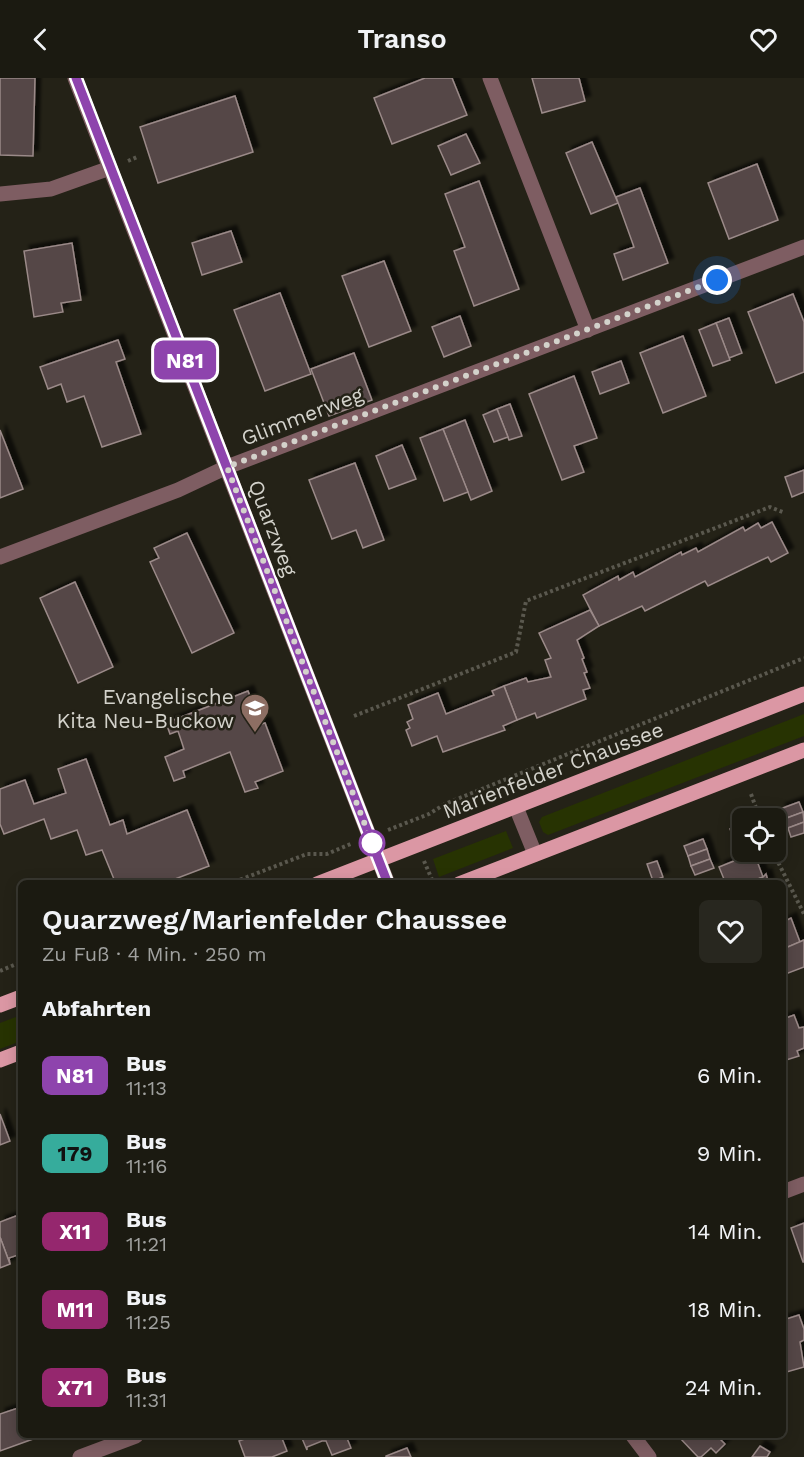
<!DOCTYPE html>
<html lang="de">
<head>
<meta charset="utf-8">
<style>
  :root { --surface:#1b1a11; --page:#28271f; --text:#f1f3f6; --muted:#a0a19f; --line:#393831 }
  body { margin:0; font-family:"Work Sans",sans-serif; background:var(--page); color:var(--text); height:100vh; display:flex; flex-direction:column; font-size:22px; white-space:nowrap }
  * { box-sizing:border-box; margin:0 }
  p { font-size:20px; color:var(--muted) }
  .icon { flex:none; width:33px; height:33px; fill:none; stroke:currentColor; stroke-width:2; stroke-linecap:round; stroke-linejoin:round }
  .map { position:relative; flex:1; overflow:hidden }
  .panel { position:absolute; left:18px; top:802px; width:768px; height:558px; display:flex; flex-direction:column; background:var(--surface); border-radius:9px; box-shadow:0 3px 15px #0003,0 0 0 2px var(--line) }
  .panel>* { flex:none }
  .badge { padding:0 12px; border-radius:9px; font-size:21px; line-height:39px }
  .tools { position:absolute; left:732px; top:730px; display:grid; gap:12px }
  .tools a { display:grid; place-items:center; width:54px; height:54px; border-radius:9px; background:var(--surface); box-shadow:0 3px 15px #0003,0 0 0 2px var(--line); font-size:30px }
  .you { position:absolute; width:30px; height:30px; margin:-15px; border:4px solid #fff; border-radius:50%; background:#1a73e8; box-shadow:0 0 0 9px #1a73e833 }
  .map>.badge { position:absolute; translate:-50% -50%; box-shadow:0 0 0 3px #fff }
  h2 { padding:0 24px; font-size:22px; line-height:54px }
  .round { display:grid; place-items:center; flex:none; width:63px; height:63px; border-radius:9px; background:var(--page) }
  .overview { display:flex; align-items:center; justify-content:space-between; height:102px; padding:0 24px }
  h1 { font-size:28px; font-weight:600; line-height:45px }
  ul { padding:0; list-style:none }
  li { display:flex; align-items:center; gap:18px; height:78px; padding:0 24px }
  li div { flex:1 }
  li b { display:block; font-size:22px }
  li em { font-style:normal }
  li .badge { min-width:66px; font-weight:700; text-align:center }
  header { display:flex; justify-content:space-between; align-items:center; height:78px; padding:0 24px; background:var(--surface); font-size:27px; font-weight:600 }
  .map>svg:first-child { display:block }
</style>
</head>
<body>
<header><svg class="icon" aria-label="back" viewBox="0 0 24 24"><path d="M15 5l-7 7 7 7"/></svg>Transo<svg class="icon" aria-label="heart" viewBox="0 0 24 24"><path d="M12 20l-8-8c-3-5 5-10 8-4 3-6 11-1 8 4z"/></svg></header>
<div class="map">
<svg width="804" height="1379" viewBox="0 0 804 1379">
  <defs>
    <filter id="shadow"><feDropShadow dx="5.5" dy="-5.5" stdDeviation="1.5" flood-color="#0009"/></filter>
  </defs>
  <rect width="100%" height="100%" fill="#242217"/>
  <g fill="#273302">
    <polygon points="804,636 804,658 548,757 543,754 539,744 542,739"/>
    <polygon points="506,753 513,770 439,799 433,781"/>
    <polygon points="21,937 21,963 0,971 0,945"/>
  </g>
  <g fill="#554746" stroke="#9b8a89" stroke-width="1.5" filter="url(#shadow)">
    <polygon points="0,0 35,0 33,78 0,77"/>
    <polygon points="425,0 452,0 467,37 392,66 374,20"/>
    <polygon points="532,0 579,0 585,23 542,35"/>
    <polygon points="235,18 253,74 158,105 140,49"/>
    <polygon points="466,56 480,85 451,97 438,68"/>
    <polygon points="592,64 618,125 591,136 566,75"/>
    <polygon points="757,86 778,142 729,161 708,105"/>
    <polygon points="479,103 519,211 474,228 454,173 465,169 445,116"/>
    <polygon points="640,110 668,185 623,202 614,176 634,169 616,119"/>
    <polygon points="231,153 242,184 202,197 192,165"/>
    <polygon points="72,165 81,222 61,225 63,234 34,239 24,173"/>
    <polygon points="384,183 411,253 369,269 342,198"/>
    <polygon points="280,215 311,296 265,313 234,232"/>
    <polygon points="793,216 804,244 804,294 776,305 748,234"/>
    <polygon points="460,238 471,268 444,279 432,249"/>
    <polygon points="729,240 742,275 729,280 716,245"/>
    <polygon points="716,245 730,282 713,288 699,252"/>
    <polygon points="683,258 706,318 663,335 640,275"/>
    <polygon points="118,262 125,281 116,284 141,356 102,369 84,318 67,324 61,306 48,311 40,289"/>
    <polygon points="354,275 372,322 329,338 311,291"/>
    <polygon points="621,283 629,305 600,316 592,294"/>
    <polygon points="574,298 597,360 574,368 584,394 562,402 529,316"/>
    <polygon points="510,326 522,358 509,362 497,331"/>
    <polygon points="497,331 508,359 494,364 483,337"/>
    <polygon points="465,342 492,413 471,422 443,351"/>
    <polygon points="443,351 468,414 444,423 420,360"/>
    <polygon points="0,352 23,411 0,420"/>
    <polygon points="402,367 416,401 389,411 376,378"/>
    <polygon points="355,385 384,462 363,470 356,452 332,461 309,402"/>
    <polygon points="804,392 804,414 792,419 785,399"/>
    <polygon points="772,444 788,475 771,484 768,479 708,508 705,503 645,533 642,528 599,548 583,517 618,498 619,502 633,494 635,499 681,474 682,477 696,470 698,474 743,449 745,453 758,445 761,450"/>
    <polygon points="187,455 234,555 192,575 150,484 159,480 154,470"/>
    <polygon points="75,504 113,589 78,605 40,520"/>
    <polygon points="590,532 599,548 577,562 584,580 582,581 587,594 584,595 590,610 583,612 586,621 537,640 535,635 517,642 504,608 526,600 528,604 551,599 545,582 551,580 539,555"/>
    <polygon points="504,608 517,642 503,648 505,652 443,674 437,658 412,668 406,652 410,650 407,644 413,641 408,627 438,615 446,636 494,617 492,613"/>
    <polygon points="248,613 261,646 265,645 283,693 255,704 258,710 245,714 230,674 183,693 185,699 174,703 165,679 184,671 178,653 170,656 166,645"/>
    <polygon points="86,681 110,747 123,742 127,756 187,732 209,788 162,806 116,806 102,772 86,777 77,752 51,761 44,741 4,756 0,746 0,711 25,702 34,726 66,715 58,691"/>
    <polygon points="799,724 803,734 784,741 780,731"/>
    <polygon points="803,734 804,744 788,750 784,741"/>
    <polygon points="804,744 804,755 791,759 788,750"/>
    <polygon points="742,746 742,757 734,761 730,751"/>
    <polygon points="742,757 742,768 738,770 734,761"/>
    <polygon points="703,761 707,771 688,778 684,768"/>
    <polygon points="707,771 710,781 691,788 688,778"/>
    <polygon points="754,775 763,799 745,806 726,806 719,789"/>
    <polygon points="710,781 714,790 695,797 691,788"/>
    <polygon points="657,783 663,799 653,803 647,786"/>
    <polygon points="766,796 769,806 745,806 763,799"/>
    <polygon points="791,840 800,864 783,871 783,844"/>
    <polygon points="804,862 804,889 783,897 783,871"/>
    <polygon points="794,937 799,950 804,949 804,970 797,973 799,978 783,983 783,941"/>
    <polygon points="0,1036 10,1063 0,1067"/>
    <polygon points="21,1136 21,1176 9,1180 10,1186 0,1159 0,1144"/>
    <polygon points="804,1145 804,1184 803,1184 791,1150"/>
    <polygon points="0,1159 10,1186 0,1190"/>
    <polygon points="799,1237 804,1251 804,1262 800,1264 804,1289 783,1295 783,1242"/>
    <polygon points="21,1329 21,1358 31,1358 33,1361 0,1373 0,1336"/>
    <polygon points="253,1358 281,1358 287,1373 272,1379 245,1379 239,1363"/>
    <polygon points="301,1358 346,1358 351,1370 332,1377 326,1363 322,1363 307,1369 307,1372"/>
    <polygon points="680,1358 723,1358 720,1361 725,1366 716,1375 711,1370 701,1379 698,1379 679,1359"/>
    <polygon points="760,1368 770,1374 767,1379 752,1379"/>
    <polygon points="407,1370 411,1379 386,1379 386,1378"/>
  </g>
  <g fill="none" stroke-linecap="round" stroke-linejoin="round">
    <g stroke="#5a584e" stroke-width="4" stroke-dasharray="3 3" stroke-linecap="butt">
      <polyline points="128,83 137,79"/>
      <polyline points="354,638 516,574 526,523 770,429 785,435"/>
      <polyline points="751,716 760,741"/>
      <polyline points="388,752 429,736 445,726 804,580"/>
      <polyline points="773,774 804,836"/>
      <polyline points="424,783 433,804"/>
      <polyline points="229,806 307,776 327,776 353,765"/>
      <polyline points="0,893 21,884"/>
    </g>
    <g stroke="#7e5d62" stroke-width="15">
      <polyline points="75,0 388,806"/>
      <polyline points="490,0 588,252"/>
      <polyline points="0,116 51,111 110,90"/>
      <polyline points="0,479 178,412 227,389 804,169"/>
      <polyline points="516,729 535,776"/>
      <polyline points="783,1114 804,1106"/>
      <polyline points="633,1358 649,1379"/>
      <polyline points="80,1379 136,1358"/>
    </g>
    <g stroke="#db97a4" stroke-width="15">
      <polyline points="317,806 804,616"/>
      <polyline points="459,806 804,672"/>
      <polyline points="0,927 21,919"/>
      <polyline points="0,982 21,974"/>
    </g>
  </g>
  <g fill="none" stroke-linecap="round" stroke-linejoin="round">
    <g stroke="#fff" stroke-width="14">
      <polyline id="line" points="76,0 388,806"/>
    </g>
    <use href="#line" stroke="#8e44ad" stroke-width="9"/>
    <polyline stroke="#d3d2cb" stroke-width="6" stroke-dasharray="0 10.8" points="372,765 227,389 717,202"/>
  </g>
  <defs>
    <g id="school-pin" transform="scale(1.5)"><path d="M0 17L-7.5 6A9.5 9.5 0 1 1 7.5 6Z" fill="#8d6e63" stroke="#242217"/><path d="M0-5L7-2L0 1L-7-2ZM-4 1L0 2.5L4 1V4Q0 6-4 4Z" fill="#fff"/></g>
  </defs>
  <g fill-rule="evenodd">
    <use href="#school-pin" x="255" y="630"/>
  </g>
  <circle fill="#fff" stroke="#8e44ad" stroke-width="3" cx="372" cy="765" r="12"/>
  <g text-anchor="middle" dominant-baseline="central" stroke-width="5" stroke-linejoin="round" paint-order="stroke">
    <g font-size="21" fill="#d3d2cb" stroke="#242217">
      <text transform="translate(302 338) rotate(-21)">Glimmerweg</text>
      <text transform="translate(273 450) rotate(69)">Quarzweg</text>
      <text transform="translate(553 692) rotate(-21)">Marienfelder Chaussee</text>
    </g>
    <g font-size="21" fill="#d3d2cb" stroke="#242217" text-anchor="end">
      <text x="234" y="618">Evangelische<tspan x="234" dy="24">Kita Neu-Buckow</tspan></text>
    </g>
  </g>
</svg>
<div class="tools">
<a><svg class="icon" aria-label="locate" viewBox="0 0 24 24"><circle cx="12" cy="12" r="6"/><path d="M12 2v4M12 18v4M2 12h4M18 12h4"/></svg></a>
</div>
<div class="you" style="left:717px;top:202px"></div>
<b class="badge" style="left:185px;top:282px;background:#8e44ad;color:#fff">N81</b>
<section class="panel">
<div class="overview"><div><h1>Quarzweg/Marienfelder Chaussee</h1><p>Zu Fuß · 4 Min. · 250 m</p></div><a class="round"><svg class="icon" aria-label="heart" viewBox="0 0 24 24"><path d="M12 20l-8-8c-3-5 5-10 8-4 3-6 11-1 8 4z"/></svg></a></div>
<h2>Abfahrten</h2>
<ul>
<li><span class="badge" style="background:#8e44ad;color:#fff">N81</span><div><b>Bus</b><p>11:13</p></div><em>6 Min.</em></li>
<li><span class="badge" style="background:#36ac9c;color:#111">179</span><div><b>Bus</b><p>11:16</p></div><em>9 Min.</em></li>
<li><span class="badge" style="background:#95276e;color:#fff">X11</span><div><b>Bus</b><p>11:21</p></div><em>14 Min.</em></li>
<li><span class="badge" style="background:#95276e;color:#fff">M11</span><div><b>Bus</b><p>11:25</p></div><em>18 Min.</em></li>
<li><span class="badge" style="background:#95276e;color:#fff">X71</span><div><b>Bus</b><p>11:31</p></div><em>24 Min.</em></li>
</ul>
</section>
</div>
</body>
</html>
